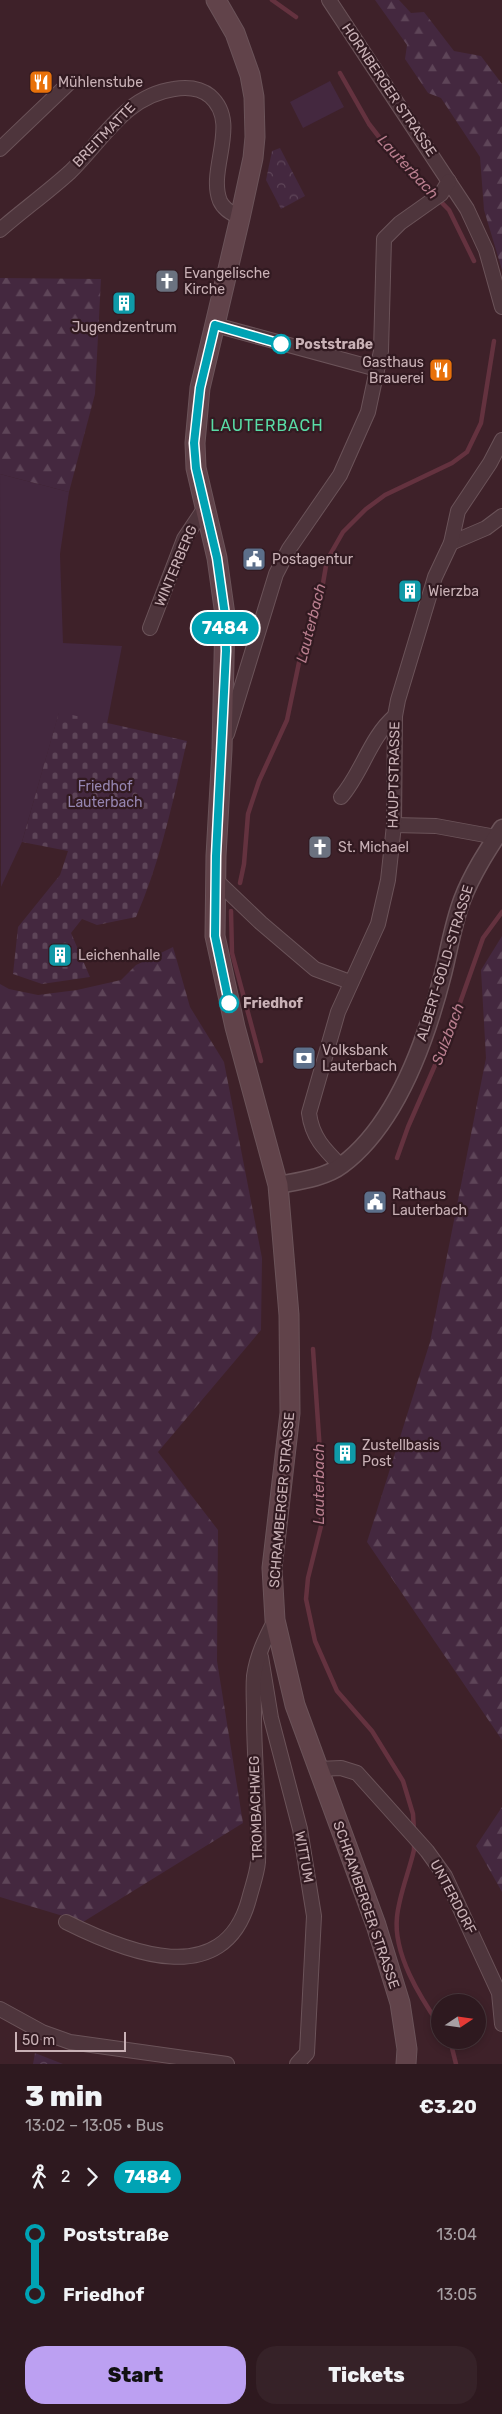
<!DOCTYPE html>
<html lang="en">
<head>
<meta charset="utf-8">
<style>
  :root { --surface:#2e191f; --page:#362228; --text:#f1f3f6; --muted:#a7a0a4; --line:#49383d; --accent:#bca0f2 }
  body { margin:0; font-family:Rubik,sans-serif; background:var(--page); color:var(--text); height:100vh; display:flex; flex-direction:column; font-size:19px; white-space:nowrap }
  * { box-sizing:border-box; margin:0 }
  p { font-size:16px; color:var(--muted) }
  .icon { flex:none; width:28px; height:28px; fill:none; stroke:currentColor; stroke-width:2; stroke-linecap:round; stroke-linejoin:round }
  .map { position:relative; height:2064px; overflow:hidden }
  .side { display:flex; flex-direction:column; background:var(--surface); flex:1 }
  .side>* { flex:none }
  .badge { padding:0 10px; border-radius:16px; font-size:18px; line-height:32px }
  .needle { width:32px; rotate:77deg }
  .tools { position:absolute; left:431px; top:1994px; display:grid; gap:10px }
  .tools a { display:grid; place-items:center; width:55px; height:55px; border-radius:50%; background:var(--surface); box-shadow:0 2px 8px #0003,0 0 0 1px var(--line); font-size:25px }
  .scale { position:absolute; left:15px; bottom:12px; width:111px; box-sizing:border-box; padding-left:5px; border:2px solid #c9b1b6; border-top:0; font-size:14px; line-height:18px; white-space:nowrap; color:#c9b1b6; -webkit-text-stroke:4px #321a21; paint-order:stroke }
  .map>.badge { position:absolute; translate:-50% -50%; box-shadow:0 0 0 2px #fff }
  .legs { display:flex; align-items:center; gap:8px; height:55px; padding:0 25px; font-size:16px }
  .legs p { margin-inline-start:auto }
  .head { display:flex; align-items:center; justify-content:space-between; height:85px; padding:0 25px }
  h1 { font-size:28px; font-weight:800; line-height:38px }
  .action { display:flex; gap:10px; margin-top:auto; padding:10px 25px }
  .action a { flex:1; height:58px; border-radius:20px; background:var(--accent); color:#111; font-size:20px; font-weight:800; line-height:58px; text-align:center }
  .action a+a { background:var(--page); color:var(--text) }
  ul { padding:0 25px; list-style:none }
  li { display:flex; align-items:center; gap:18px; height:60px; font-size:19px }
  li i { display:grid; place-items:center; width:8px; height:100%; margin:0 6px; background:currentColor }
  li i::after { content:''; width:12px; height:12px; margin:-6px; border:4px solid; border-radius:50%; background:var(--surface) }
  li p { margin-inline-start:auto }
  li:first-child i { background:linear-gradient(#0000 50%,currentColor 0) }
  li:last-child i { background:linear-gradient(currentColor 50%,#0000 0) }
  .map>svg:first-child { display:block }
</style>
</head>
<body>
<div class="map">
<svg width="502" height="2064" viewBox="0 0 502 2064">
  <defs>
    <pattern id="forest-firs" width="22" height="20" patternUnits="userSpaceOnUse" patternTransform="scale(1.25)"><rect width="22" height="20" fill="#44283f"/><path d="M5 1l3.5 6h-7zM16 11l3.5 6h-7z" fill="#5e4558"/></pattern>
    <pattern id="cemetery-stones" width="16" height="16" patternUnits="userSpaceOnUse" patternTransform="scale(1.25)"><rect width="16" height="16" fill="#44283f"/><path d="M2 7V4a2 2 0 0 1 4 0v3zM10 15v-3a2 2 0 0 1 4 0v3z" fill="#5e4558"/></pattern>
    <pattern id="park-crowns" width="20" height="18" patternUnits="userSpaceOnUse" patternTransform="scale(1.25)"><rect width="20" height="18" fill="#44283f"/><path d="M2 6a3 3 0 1 1 6 0M12 15a3 3 0 1 1 6 0" fill="none" stroke="#5e4558"/></pattern>
  </defs>
  <rect width="100%" height="100%" fill="#3e2129"/>
  <g fill="#44283f">
    <polygon points="330,81 344,107 303,128 290,102"/>
    <polygon points="0,474 69,492 60,554 63,643 122,646 107,724 59,713 22,842 1,887"/>
  </g>
  <g fill="url(#forest-firs)">
    <polygon points="375,0 399,0 411,13 424,12 454,51 481,56 502,84 502,270 484,210 480,157 441,98 428,93 405,59 407,45"/>
    <polygon points="0,278 101,279 95,394 69,492 0,474"/>
    <polygon points="502,936 502,1740 367,1542 430,1342 486,1058 481,970"/>
    <polygon points="173,947 190,1007 224,1062 262,1258 261,1330 158,1452 218,1530 217,1661 243,1823 83,1922 0,1897 0,984 9,989 38,995 77,990 121,980 136,965"/>
    <polygon points="502,1807 502,1892 476,1846"/>
  </g>
  <path fill="url(#cemetery-stones)" d="M 59,712 L 187,741 C 173,800 161,861 136,917 L 97,925 L 82,919 L 71,933 L 90,977 L 42,984 L 13,974 L 18,927 L 60,875 L 68,851 L 22,842 Z"/>
  <g fill="url(#park-crowns)">
    <polygon points="280,148 305,196 281,209 266,180 272,151"/>
    <polygon points="35,2053 63,2064 33,2064"/>
  </g>
  <g fill="none" stroke-linecap="round" stroke-linejoin="round">
    <g stroke="#64323f" stroke-width="4.5">
      <polyline points="272,0 296,17"/>
      <polyline points="340,73 369,124 386,146 449,210 474,261"/>
      <polyline points="240,883 244,864 248,814 259,781 287,720 301,653 322,589 327,560 343,532 366,509 385,495 452,463 467,452 481,423 494,341"/>
      <polyline points="231,911 232,953 261,1061"/>
      <polyline points="397,1158 408,1127 450,1031 483,938 502,912"/>
      <polyline points="313,1349 320,1452 321,1526 308,1578 306,1599 315,1641 337,1691 372,1731 403,1781 413,1814 414,1831"/>
      <path d="M 414,1842 L 414,1850 C 409,1872 399,1895 397,1917 C 393,1954 420,1997 440,2026"/>
      <polyline points="450,2040 456,2064"/>
    </g>
    <g stroke="#6b5359" stroke-width="16">
      <g id="minor">
        <polyline points="329,0 467,209 486,250 502,307"/>
        <polyline points="0,149 69,83"/>
        <path d="M 0,230 C 23,210 48,192 70,172 C 103,140 125,96 174,89 C 186,87 199,87 210,96 C 241,123 207,169 220,201 C 224,210 232,213 240,218"/>
        <polyline points="215,325 377,369"/>
        <polyline points="451,543 486,528 502,516"/>
        <polyline points="150,628 184,539 206,506"/>
        <polyline points="227,734 276,574 289,549 340,475 368,412 381,351 384,239 400,223 441,194 449,181"/>
        <path d="M 341,797 C 362,773 370,737 395,716"/>
        <polyline points="394,825 436,826 496,837"/>
        <polyline points="216,880 261,923 315,969 350,982"/>
        <path d="M 341,1166 C 324,1149 312,1137 309,1113 L 338,1012 L 378,924 L 388,880 L 394,825 L 395,716 L 398,700 L 435,577 L 451,543 L 458,511 L 490,463 L 502,440"/>
        <polyline points="261,1657 271,1718 300,1829 314,1916 307,2053 297,2064"/>
        <polyline points="318,1769 341,1768 357,1773 427,1851 445,1876 499,1993 502,2024"/>
        <path d="M 66,1922 C 126,1952 224,1992 249,1899 C 252,1887 257,1874 258,1862 C 260,1813 254,1763 254,1714 C 254,1702 253,1689 254,1676 C 257,1655 265,1639 275,1620"/>
        <polyline points="0,2009 42,2032 70,2042 227,2064"/>
      </g>
    </g>
    <g stroke="#6b5359" stroke-width="19">
      <path id="tertiary" d="M 278,1185 C 299,1181 325,1178 342,1165 C 397,1124 427,1037 443,974 C 449,950 453,924 462,900 C 472,874 487,851 502,828"/>
    </g>
    <g stroke="#6b5359" stroke-width="21">
      <polyline id="secondary" points="216,0 235,33 250,75 254,97 255,137 253,158 240,218 200,388 195,443 196,468 217,558 225,615 222,750 216,856 215,936 235,1027 278,1185 289,1315 290,1413 272,1568 275,1620 295,1705 376,1925 400,2003 407,2049 406,2064"/>
    </g>
    <use href="#minor" stroke="#4e353c" stroke-width="14"/>
    <use href="#tertiary" stroke="#4e353c" stroke-width="16"/>
    <use href="#secondary" stroke="#61434a" stroke-width="19"/>
  </g>
  <g fill="none" stroke-linecap="round" stroke-linejoin="round">
    <g stroke="#fff" stroke-width="11">
      <polyline id="line-1" points="229,1003 215,936 216,856 226,651 225,615 217,558 196,468 194,443 200,388 215,325 281,344"/>
    </g>
    <use href="#line-1" stroke="#00a3b4" stroke-width="8"/>
  </g>
  <defs>
    <g id="restaurant-square" transform="scale(1.25)"><rect x="-9" y="-9" width="18" height="18" rx="4" fill="#e8710a" stroke="#321a21"/><path d="M-5-6h1v4h1v-4h1v4h1v-4h1v5L-1.5 .5V6h-2V.5L-5-1ZM5-6V6H3V1.5H1.5Q1.5-4 5-6Z" fill="#fff"/></g>
    <g id="church-square" transform="scale(1.25)"><rect x="-9" y="-9" width="18" height="18" rx="4" fill="#6b7280" stroke="#321a21"/><path d="M-1.2-6h2.4v3.5h3.3v2.4h-3.3V6h-2.4V-.1h-3.3v-2.4h3.3Z" fill="#fff"/></g>
    <g id="building-square" transform="scale(1.25)"><rect x="-9" y="-9" width="18" height="18" rx="4" fill="#0f9aa8" stroke="#321a21"/><path d="M-4-6H4V6H1V3H-1V6H-4ZM-2.5-4.3h1.7v1.8h-1.7ZM.8-4.3h1.7v1.8H.8ZM-2.5-1h1.7V.8h-1.7ZM.8-1h1.7V.8H.8Z" fill="#fff"/></g>
    <g id="civic-square" transform="scale(1.25)"><rect x="-9" y="-9" width="18" height="18" rx="4" fill="#5c6f8a" stroke="#321a21"/><path d="M-.6-6.5H3V-4.5H.6V-3L4-1V1h2V6H-6V1h2V-1L-.6-3ZM-1.2 2.5V6h2.4V2.5Z" fill="#fff"/></g>
    <g id="bank-square" transform="scale(1.25)"><rect x="-9" y="-9" width="18" height="18" rx="4" fill="#5c6f8a" stroke="#321a21"/><path d="M-6-4H6V4H-6ZM0-2.3a2.3 2.3 0 1 0 0 4.6a2.3 2.3 0 1 0 0-4.6Z" fill="#fff"/></g>
  </defs>
  <g fill-rule="evenodd">
    <use href="#restaurant-square" x="41" y="82"/>
    <use href="#church-square" x="167" y="281"/>
    <use href="#building-square" x="124" y="303"/>
    <use href="#restaurant-square" x="441" y="370"/>
    <use href="#civic-square" x="254" y="559"/>
    <use href="#building-square" x="410" y="591"/>
    <use href="#church-square" x="320" y="847"/>
    <use href="#building-square" x="60" y="955"/>
    <use href="#bank-square" x="304" y="1058"/>
    <use href="#civic-square" x="375" y="1202"/>
    <use href="#building-square" x="345" y="1453"/>
  </g>
  <g fill="#fff" stroke="#00a3b4" stroke-width="2.5">
    <circle cx="281" cy="344" r="9"/>
    <circle cx="229" cy="1003" r="9"/>
  </g>
  <g text-anchor="middle" dominant-baseline="central" stroke-width="4.5" stroke-linejoin="round" paint-order="stroke">
    <g font-size="14" fill="#c9b1b6" stroke="#321a21" text-anchor="start">
      <text x="58" y="82">Mühlenstube</text>
      <text x="184" y="273">Evangelische<tspan x="184" dy="16">Kirche</tspan></text>
      <text x="124" y="327" text-anchor="middle">Jugendzentrum</text>
      <text x="424" y="362" text-anchor="end">Gasthaus<tspan x="424" dy="16">Brauerei</tspan></text>
      <text x="272" y="559">Postagentur</text>
      <text x="428" y="591">Wierzba</text>
      <text x="338" y="847">St. Michael</text>
      <text x="78" y="955">Leichenhalle</text>
      <text x="322" y="1050">Volksbank<tspan x="322" dy="16">Lauterbach</tspan></text>
      <text x="392" y="1194">Rathaus<tspan x="392" dy="16">Lauterbach</tspan></text>
      <text x="362" y="1445">Zustellbasis<tspan x="362" dy="16">Post</tspan></text>
    </g>
    <g font-size="14" fill="#c9b1b6" stroke="#321a21">
      <text transform="translate(389 90) rotate(56)">HORNBERGER STRASSE</text>
      <text transform="translate(104 135) rotate(-46)">BREITMATTE</text>
      <text transform="translate(176 566) rotate(-67)">WINTERBERG</text>
      <text transform="translate(394 775) rotate(-89)">HAUPTSTRASSE</text>
      <text transform="translate(445 963) rotate(-73)">ALBERT-GOLD-STRASSE</text>
      <text transform="translate(282 1500) rotate(-85)">SCHRAMBERGER STRASSE</text>
      <text transform="translate(256 1808) rotate(-92)">TROMBACHWEG</text>
      <text transform="translate(304 1857) rotate(80)">WITTUM</text>
      <text transform="translate(453 1897) rotate(62)">UNTERDORF</text>
      <text transform="translate(366 1905) rotate(71)">SCHRAMBERGER STRASSE</text>
    </g>
    <g font-size="14" font-weight="bold" fill="#c9b1b6" stroke="#321a21" text-anchor="start">
      <text x="295" y="344">Poststraße</text>
      <text x="243" y="1003">Friedhof</text>
    </g>
    <g font-size="14" fill="#9585b0" stroke="#321a21">
      <text x="105" y="786">Friedhof<tspan x="105" dy="16">Lauterbach</tspan></text>
    </g>
    <g font-size="15" font-style="italic" fill="#b87e8e" stroke="#321a21">
      <text transform="translate(408 167) rotate(47)">Lauterbach</text>
      <text transform="translate(311 623) rotate(-76)">Lauterbach</text>
      <text transform="translate(448 1034) rotate(-69)">Sulzbach</text>
      <text transform="translate(319 1484) rotate(-90)">Lauterbach</text>
    </g>
    <g font-size="16" letter-spacing="1" fill="#59dca6" stroke="#321a21">
      <text x="267" y="425">LAUTERBACH</text>
    </g>
  </g>
</svg>
<div class="tools">
<a><svg class="needle" viewBox="-14 -14 28 28"><path d="M0-13l5 13h-10z" fill="#e53935"/><path d="M0 13l5-13h-10z" fill="#a7a0a4"/></svg></a>
</div>
<div class="scale">50 m</div>
<b class="badge" style="left:225px;top:628px;background:#00a3b4;color:#fff">7484</b>
</div>
<section class="side">
<div class="head"><div><h1>3 min</h1><p>13:02 – 13:05 · Bus</p></div><b>€3.20</b></div>
<div class="legs"><svg class="icon" aria-label="walk" viewBox="0 0 24 24"><circle cx="13" cy="4" r="2"/><path d="M13 8l-2 6 4 7M11 14l-3 7M7 12l3-4h3l4 4"/></svg>2<svg class="icon" aria-label="forward" viewBox="0 0 24 24"><path d="M9 5l7 7-7 7"/></svg><b class="badge" style="background:#00a3b4;color:#fff">7484</b></div>
<ul>
<li><i style="color:#00a3b4"></i><b>Poststraße</b><p>13:04</p></li>
<li><i style="color:#00a3b4"></i><b>Friedhof</b><p>13:05</p></li>
</ul>
<div class="action"><a>Start</a><a>Tickets</a></div>
</section>
</body>
</html>
